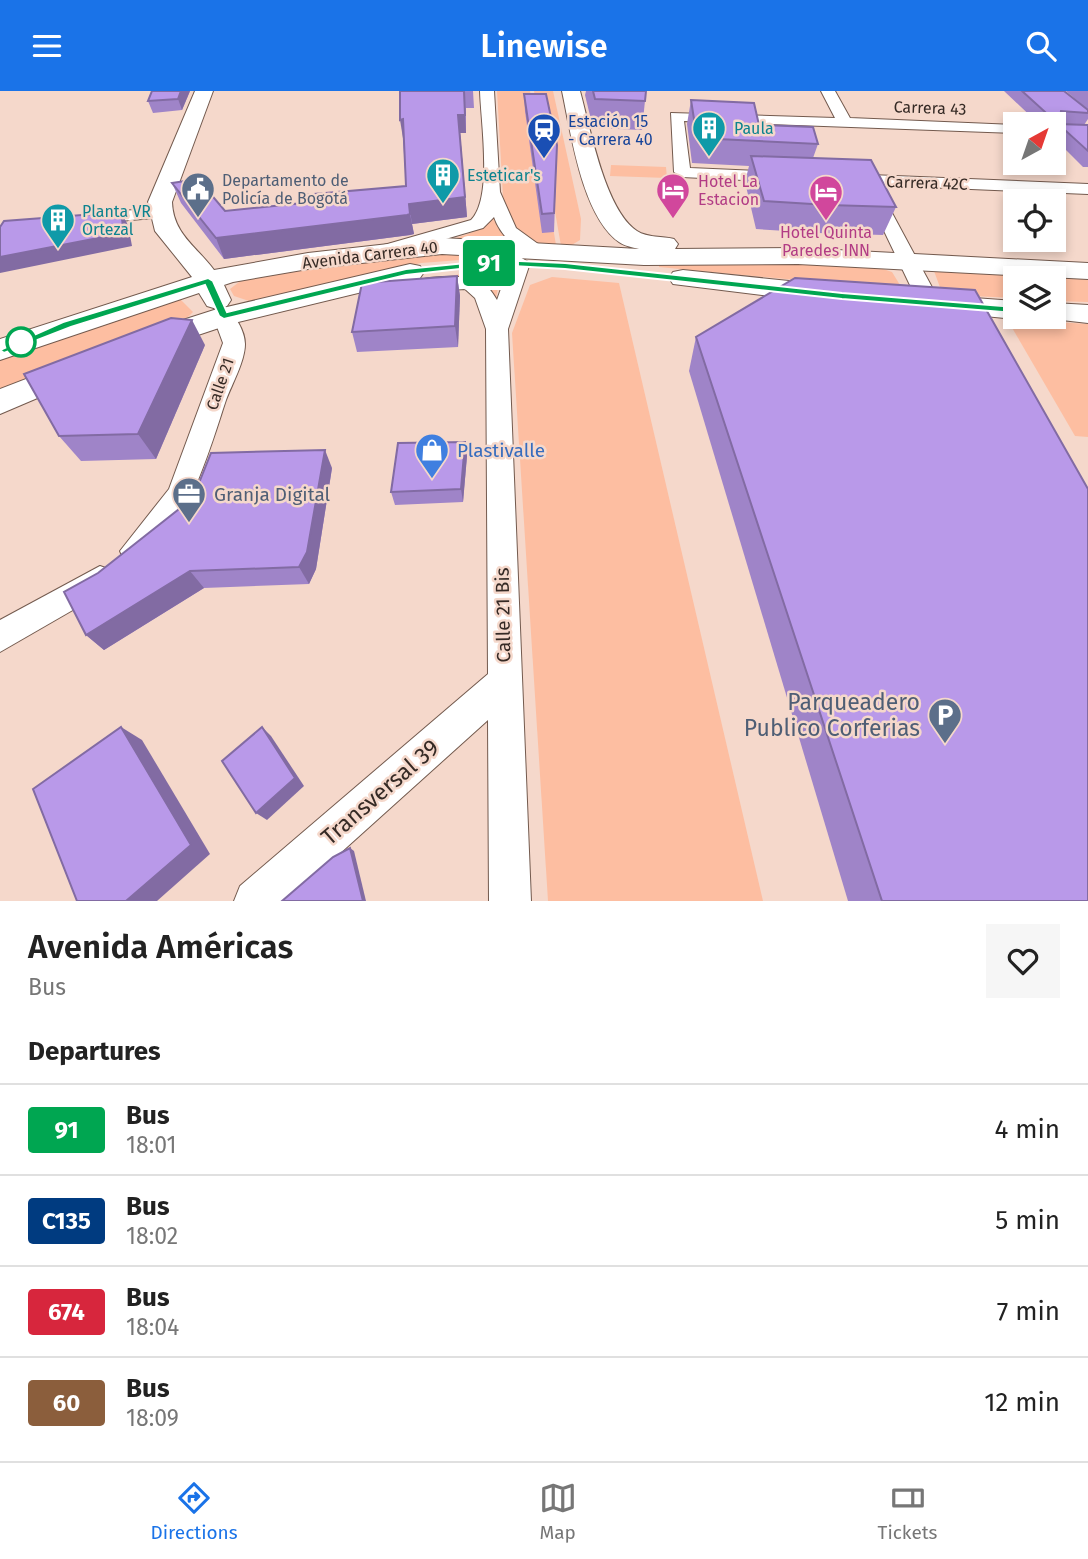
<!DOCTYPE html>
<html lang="en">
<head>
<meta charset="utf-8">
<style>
  :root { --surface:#fff; --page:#f6f6f6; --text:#222; --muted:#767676; --line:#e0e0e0; --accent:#1a73e8 }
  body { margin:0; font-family:"Fira Sans",sans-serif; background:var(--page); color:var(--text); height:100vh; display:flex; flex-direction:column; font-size:26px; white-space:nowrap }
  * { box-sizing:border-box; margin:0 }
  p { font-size:23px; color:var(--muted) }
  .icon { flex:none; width:38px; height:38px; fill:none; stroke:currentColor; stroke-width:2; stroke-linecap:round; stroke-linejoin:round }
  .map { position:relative; height:810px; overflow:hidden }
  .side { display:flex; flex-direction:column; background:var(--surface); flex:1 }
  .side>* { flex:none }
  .badge { padding:0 14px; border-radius:5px; font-size:24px; line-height:46px }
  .needle { width:46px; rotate:40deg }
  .buttons { position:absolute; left:1003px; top:21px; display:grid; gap:14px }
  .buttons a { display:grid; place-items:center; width:63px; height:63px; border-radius:0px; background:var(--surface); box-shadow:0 4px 10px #0003; font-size:35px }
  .map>.badge { position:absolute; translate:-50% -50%; box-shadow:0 0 0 4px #fff }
  h2 { padding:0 28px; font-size:26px; line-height:63px }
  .round { display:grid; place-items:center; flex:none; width:74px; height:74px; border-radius:0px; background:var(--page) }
  .overview { display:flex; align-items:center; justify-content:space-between; height:119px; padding:0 28px }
  h1 { font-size:33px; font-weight:600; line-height:52px }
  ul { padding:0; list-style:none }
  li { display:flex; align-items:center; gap:21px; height:91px; padding:0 28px; border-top:2px solid var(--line) }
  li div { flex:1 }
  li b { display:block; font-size:26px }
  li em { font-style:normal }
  li .badge { min-width:77px; font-weight:700; text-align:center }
  header { display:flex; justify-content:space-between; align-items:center; height:91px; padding:0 28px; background:var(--accent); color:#fff; font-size:32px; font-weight:600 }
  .menu { display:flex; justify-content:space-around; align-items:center; height:98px; border-top:2px solid var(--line); background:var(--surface); font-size:19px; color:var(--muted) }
  .menu a { display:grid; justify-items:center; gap:4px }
  .menu .active { color:var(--accent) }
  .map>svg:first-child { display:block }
</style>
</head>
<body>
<header><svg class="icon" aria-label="menu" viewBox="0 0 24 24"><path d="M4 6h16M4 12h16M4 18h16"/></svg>Linewise<svg class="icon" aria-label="search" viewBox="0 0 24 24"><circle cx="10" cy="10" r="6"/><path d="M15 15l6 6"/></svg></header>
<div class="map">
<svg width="1088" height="810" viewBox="0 0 1088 810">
  <rect width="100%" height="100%" fill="#f5d8cb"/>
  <g fill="#fdbea1">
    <polygon points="497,0 530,0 556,154 532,154 513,136 503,106"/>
    <polygon points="534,0 553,0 581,128 580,149 570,155 561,155"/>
    <polygon points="611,74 666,76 667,87 610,85"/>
    <polygon points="492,124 500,140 512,152 448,150 473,141"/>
    <polygon points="432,162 500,166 421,172 249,210 234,205 230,198 243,188"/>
    <polygon points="715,171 877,176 892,181 900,194 892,198 659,176 659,173"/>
    <polygon points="501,180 494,219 483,195 398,194 461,183"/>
    <polygon points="934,180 1088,187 1088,211 1054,210 1054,187 1015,187 1015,207 949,204 941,199"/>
    <polygon points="552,186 619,192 763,810 548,810 512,242 530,194"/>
    <polygon points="179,207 193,221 188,226 0,301 0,269"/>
    <polygon points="1007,228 1088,233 1088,346 1075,345"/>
  </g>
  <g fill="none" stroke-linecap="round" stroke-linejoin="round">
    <g stroke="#735a4e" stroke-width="2">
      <g id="street">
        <path d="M 480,0 L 494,0 L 500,101 L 516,137 L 545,158 L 542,162 C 521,167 500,144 494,126 L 483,137 L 398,162 L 384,162 L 381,158 L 384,154 L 471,129 C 493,107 481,32 480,0 Z"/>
        <polygon points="821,0 835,0 850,27 1015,34 1015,42 684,30 690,77 784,81 792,86 784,91 682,86 674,81 671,22 835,27"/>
        <polygon points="846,83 1088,93 1088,103 877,94 941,213 930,219 919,213 864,98 868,94 840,91 838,88"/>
        <polygon points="159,117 165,118 168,122 165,126 85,133 76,128 85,123"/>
        <path d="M 520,166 L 530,172 L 508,238 L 531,810 L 489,810 L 488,629 L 287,810 L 234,810 L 240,795 L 488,583 L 486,238 L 475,207 L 465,198 L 419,201 L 409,195 C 417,184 465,184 478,189 C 487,193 492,201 497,209 L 510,172 Z"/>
        <path d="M 224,219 C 235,221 245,241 245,253 C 245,270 232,293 226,309 C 214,344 175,486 124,469 L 120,460 L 169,398 L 223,252 L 213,225 Z"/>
        <polygon points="100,475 111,479 116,488 111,497 0,561 0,529"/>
      </g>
    </g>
    <g stroke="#735a4e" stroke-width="2">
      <g id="secondary">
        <path d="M 195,0 L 213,0 L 172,111 C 173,143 197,156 214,179 L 308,162 L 442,147 L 639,158 C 632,156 624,155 619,151 C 582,125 571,42 562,0 L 580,0 C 590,36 605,119 637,140 C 647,147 663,145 674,148 L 678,153 L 675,158 L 798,157 L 1088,172 L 1088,188 L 798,173 L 644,174 L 442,163 L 308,178 L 233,191 L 224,194 L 231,209 L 227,215 L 217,218 L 207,215 L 199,202 L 0,269 L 0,248 L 192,186 L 155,140 L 148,111 Z"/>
        <polygon points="410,173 420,175 424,181 420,187 234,232 144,262 133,259 129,252 133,245 214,219"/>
        <polygon points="683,179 828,194 838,197 842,203 838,209 828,212 673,193 669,187 673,181"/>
        <polygon points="933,204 1015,210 1015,226 1023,226 1015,228 923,219 919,213 923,207"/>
        <polygon points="1054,212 1088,214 1088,232 1044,227 1054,226"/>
        <polygon points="78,268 89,271 94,278 89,285 0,323 0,298"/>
      </g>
    </g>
    <use href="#street" fill="#fff" fill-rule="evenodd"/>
    <use href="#secondary" fill="#fff" fill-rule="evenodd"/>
  </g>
  <g fill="#9f84c8">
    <polygon points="152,0 190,0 182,19 153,22 148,10"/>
    <polygon points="400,0 473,0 474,17 466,17 466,42 460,42 467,126 412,133 414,143 410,144 224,168 181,112 172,92 225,120 303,112 406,95"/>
    <polygon points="586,0 646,0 642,39 593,37 585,4"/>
    <polygon points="1004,0 1064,0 1087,18 1066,0 1088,0 1088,28 1084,34 1088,34 1088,76 1083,76 1054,47 1054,33 1039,33"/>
    <polygon points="524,3 557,54 554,141 542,142 525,20"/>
    <polygon points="691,9 759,34 818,53 813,67 896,116 883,144 818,142 756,138 745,91 749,75 692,72 687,33"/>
    <polygon points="457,185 460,205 458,256 357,261 352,241"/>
    <polygon points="696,246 1088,810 848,810 689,280"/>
    <polygon points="205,254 156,368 81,370 59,345"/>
    <polygon points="467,365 463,411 395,414 391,401"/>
    <polygon points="332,377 316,478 309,493 204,497 104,559 86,544"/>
  </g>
  <g fill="#826ba3">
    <polygon points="181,0 190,0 182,19 178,8"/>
    <polygon points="464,0 466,42 460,42 467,126 412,133 409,113 458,24"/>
    <polygon points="403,28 406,47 403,47 400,29"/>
    <polygon points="121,121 128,134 132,155 0,182 0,166"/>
    <polygon points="410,123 414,143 410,144 224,168 216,147"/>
    <polygon points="457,185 460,205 458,256 455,235"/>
    <polygon points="192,229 205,254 156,368 138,343"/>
    <polygon points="465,351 467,365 463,411 461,398"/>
    <polygon points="325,359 332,377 316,478 309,493 299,476"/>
    <polygon points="190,480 204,497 104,559 86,544"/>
    <polygon points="121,636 142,649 210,763 157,810 126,810"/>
    <polygon points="262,636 271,645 304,695 267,729 256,722"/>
    <polygon points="350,757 354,760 366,810 363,810"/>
  </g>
  <g fill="#b999e9" stroke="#826ba3" stroke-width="2">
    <polygon points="152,0 181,0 178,8 148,10"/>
    <polygon points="400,0 464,0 465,24 458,24 465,106 409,113 410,123 407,124 216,147 172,92 198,88 225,120 303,112 303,104 406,95 403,28 400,29"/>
    <polygon points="593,0 646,0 645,10 595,8"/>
    <polygon points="1022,0 1064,0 1088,19 1088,22 1061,20 1059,33 1088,34 1088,60"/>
    <polygon points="524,3 546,3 557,54 554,122 542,123"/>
    <polygon points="691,9 754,12 759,34 813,36 818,53 697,47"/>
    <polygon points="751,65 871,69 896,116 828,114 764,110"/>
    <polygon points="121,121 124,142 0,166 0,136 4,130"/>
    <polygon points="457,185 455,235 352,241 362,192"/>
    <polygon points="795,187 975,199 1088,398 1088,810 882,810 696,246"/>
    <polygon points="171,227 192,229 138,343 59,345 24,283"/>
    <polygon points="465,351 461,398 391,401 398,352"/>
    <polygon points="325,359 307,461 299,476 190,480 86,544 64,501 98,482 193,407 211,362"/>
    <polygon points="121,636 191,754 126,810 77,810 33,698"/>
    <polygon points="262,636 295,687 256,722 222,670"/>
    <polygon points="350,757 363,810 282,810 333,766"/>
  </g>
  <polygon fill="#00a651" stroke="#fff" stroke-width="2" points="496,169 565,172 842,202 1015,216 1020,219 1015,222 842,208 565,178 496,174 406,184 224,228 219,225 205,194 71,236 4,262 0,259 63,231 208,187 213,190 227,221 406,178"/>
  <defs>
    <g id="building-pin" transform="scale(1.75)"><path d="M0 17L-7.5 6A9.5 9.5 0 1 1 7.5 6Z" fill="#0f9aa8" stroke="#f5d8cb"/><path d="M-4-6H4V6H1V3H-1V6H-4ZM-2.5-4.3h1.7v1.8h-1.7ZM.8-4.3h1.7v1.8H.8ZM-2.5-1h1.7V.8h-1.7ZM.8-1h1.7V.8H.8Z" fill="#fff"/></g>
    <g id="station-pin" transform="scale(1.75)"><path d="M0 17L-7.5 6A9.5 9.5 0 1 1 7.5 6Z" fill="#1a4fb4" stroke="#f5d8cb"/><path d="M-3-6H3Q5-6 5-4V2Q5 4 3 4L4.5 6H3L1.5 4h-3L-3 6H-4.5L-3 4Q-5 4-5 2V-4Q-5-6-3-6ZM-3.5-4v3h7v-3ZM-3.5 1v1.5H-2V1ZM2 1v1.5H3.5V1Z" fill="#fff"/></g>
    <g id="civic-pin" transform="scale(1.75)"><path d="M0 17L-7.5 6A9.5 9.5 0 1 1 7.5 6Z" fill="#5c6f8a" stroke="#f5d8cb"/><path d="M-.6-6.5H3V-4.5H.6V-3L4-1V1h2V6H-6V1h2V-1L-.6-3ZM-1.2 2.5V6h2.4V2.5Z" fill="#fff"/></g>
    <g id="hotel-pin" transform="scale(1.75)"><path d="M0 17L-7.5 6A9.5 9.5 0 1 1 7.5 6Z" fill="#d1479c" stroke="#f5d8cb"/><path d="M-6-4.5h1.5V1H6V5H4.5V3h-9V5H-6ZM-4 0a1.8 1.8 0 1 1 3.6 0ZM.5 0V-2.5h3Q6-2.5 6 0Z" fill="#fff"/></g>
    <g id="shop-pin" transform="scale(1.75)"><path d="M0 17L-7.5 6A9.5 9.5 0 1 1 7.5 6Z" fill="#3f7fe0" stroke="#f5d8cb"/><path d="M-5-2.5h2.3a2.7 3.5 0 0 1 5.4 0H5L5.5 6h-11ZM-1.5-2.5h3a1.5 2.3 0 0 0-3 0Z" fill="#fff"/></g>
    <g id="office-pin" transform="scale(1.75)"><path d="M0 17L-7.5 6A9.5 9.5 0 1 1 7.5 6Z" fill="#5c6f8a" stroke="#f5d8cb"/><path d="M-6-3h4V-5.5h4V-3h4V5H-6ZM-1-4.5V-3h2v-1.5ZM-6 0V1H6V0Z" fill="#fff"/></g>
    <g id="parking-pin" transform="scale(1.75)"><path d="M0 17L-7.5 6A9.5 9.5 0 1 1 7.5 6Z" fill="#5c6f8a" stroke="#f5d8cb"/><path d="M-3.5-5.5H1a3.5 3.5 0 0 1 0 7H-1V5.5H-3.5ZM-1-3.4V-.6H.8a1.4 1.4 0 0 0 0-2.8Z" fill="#fff"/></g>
  </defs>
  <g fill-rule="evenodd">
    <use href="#building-pin" x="709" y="37"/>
    <use href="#station-pin" x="544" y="39"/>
    <use href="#building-pin" x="443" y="84"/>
    <use href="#civic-pin" x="198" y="98"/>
    <use href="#hotel-pin" x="673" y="99"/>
    <use href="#hotel-pin" x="826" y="101"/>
    <use href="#building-pin" x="58" y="129"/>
    <use href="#shop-pin" x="432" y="359"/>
    <use href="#office-pin" x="189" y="403"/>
    <use href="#parking-pin" x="945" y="624"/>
  </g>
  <circle fill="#fff" stroke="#00a651" stroke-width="3.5" cx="21" cy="251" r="14"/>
  <g text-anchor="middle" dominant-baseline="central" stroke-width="5" stroke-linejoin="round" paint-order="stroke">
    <g font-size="16" fill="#352a25" stroke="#f5d8cb">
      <text transform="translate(930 17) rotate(2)">Carrera 43</text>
      <text transform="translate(927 92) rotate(2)">Carrera 42C</text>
      <text transform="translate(370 164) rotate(-7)">Avenida Carrera 40</text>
      <text transform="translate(220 293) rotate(-71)">Calle 21</text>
    </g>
    <g font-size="16" fill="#164399" stroke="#f5d8cb" text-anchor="start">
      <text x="568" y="30">Estación 15<tspan x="568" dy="18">- Carrera 40</tspan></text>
    </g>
    <g font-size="16" fill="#0d838f" stroke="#f5d8cb" text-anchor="start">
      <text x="734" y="37">Paula</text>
      <text x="467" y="84">Esteticar's</text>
      <text x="82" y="120">Planta VR<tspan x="82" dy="18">Ortezal</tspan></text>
    </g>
    <g font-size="16" fill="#4e5e75" stroke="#f5d8cb" text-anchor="start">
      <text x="222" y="89">Departamento de<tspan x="222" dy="18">Policía de Bogotá</tspan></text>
    </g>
    <g font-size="16" fill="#b23c85" stroke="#f5d8cb" text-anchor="start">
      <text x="698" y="90">Hotel La<tspan x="698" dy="18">Estacion</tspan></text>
      <text x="826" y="141" text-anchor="middle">Hotel Quinta<tspan x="826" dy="18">Paredes INN</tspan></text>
    </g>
    <g font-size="19" fill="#366cbe" stroke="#f5d8cb" text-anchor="start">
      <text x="457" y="359">Plastivalle</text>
    </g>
    <g font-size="19" fill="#4e5e75" stroke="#f5d8cb" text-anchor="start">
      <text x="214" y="403">Granja Digital</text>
    </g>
    <g font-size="19" fill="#352a25" stroke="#f5d8cb">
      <text transform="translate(503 524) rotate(-91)">Calle 21 Bis</text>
    </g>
    <g font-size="23" fill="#4e5e75" stroke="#f5d8cb" text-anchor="end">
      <text x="920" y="611">Parqueadero<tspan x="920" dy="26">Publico Corferias</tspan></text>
    </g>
    <g font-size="23" fill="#352a25" stroke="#f5d8cb">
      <text transform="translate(380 701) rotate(-41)">Transversal 39</text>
    </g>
  </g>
</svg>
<div class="buttons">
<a><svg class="needle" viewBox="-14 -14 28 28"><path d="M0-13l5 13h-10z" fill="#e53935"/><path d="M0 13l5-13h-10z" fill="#767676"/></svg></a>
<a><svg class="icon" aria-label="locate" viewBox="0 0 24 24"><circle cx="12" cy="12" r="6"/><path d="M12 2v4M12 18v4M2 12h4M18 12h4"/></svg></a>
<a><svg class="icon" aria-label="layers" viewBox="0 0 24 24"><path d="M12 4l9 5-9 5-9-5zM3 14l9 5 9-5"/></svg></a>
</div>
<b class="badge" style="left:489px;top:172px;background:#00a651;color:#fff">91</b>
</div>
<section class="side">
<div class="overview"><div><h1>Avenida Américas</h1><p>Bus</p></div><a class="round"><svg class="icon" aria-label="heart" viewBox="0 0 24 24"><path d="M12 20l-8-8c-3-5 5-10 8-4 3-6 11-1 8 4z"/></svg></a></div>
<h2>Departures</h2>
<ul>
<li><span class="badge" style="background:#00a651;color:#fff">91</span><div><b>Bus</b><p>18:01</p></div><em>4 min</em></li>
<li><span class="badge" style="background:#003b80;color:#fff">C135</span><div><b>Bus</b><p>18:02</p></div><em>5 min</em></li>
<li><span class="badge" style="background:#d7263d;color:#fff">674</span><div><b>Bus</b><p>18:04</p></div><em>7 min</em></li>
<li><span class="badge" style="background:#8b5e3c;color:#fff">60</span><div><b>Bus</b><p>18:09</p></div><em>12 min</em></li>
</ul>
</section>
<nav class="menu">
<a class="active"><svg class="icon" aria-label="directions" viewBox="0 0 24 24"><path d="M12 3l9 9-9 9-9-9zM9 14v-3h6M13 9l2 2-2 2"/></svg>Directions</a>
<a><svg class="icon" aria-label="map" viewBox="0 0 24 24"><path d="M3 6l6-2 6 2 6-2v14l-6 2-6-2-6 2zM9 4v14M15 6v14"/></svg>Map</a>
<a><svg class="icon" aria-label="tickets" viewBox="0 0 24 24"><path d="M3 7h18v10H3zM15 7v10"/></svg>Tickets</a>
</nav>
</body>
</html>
